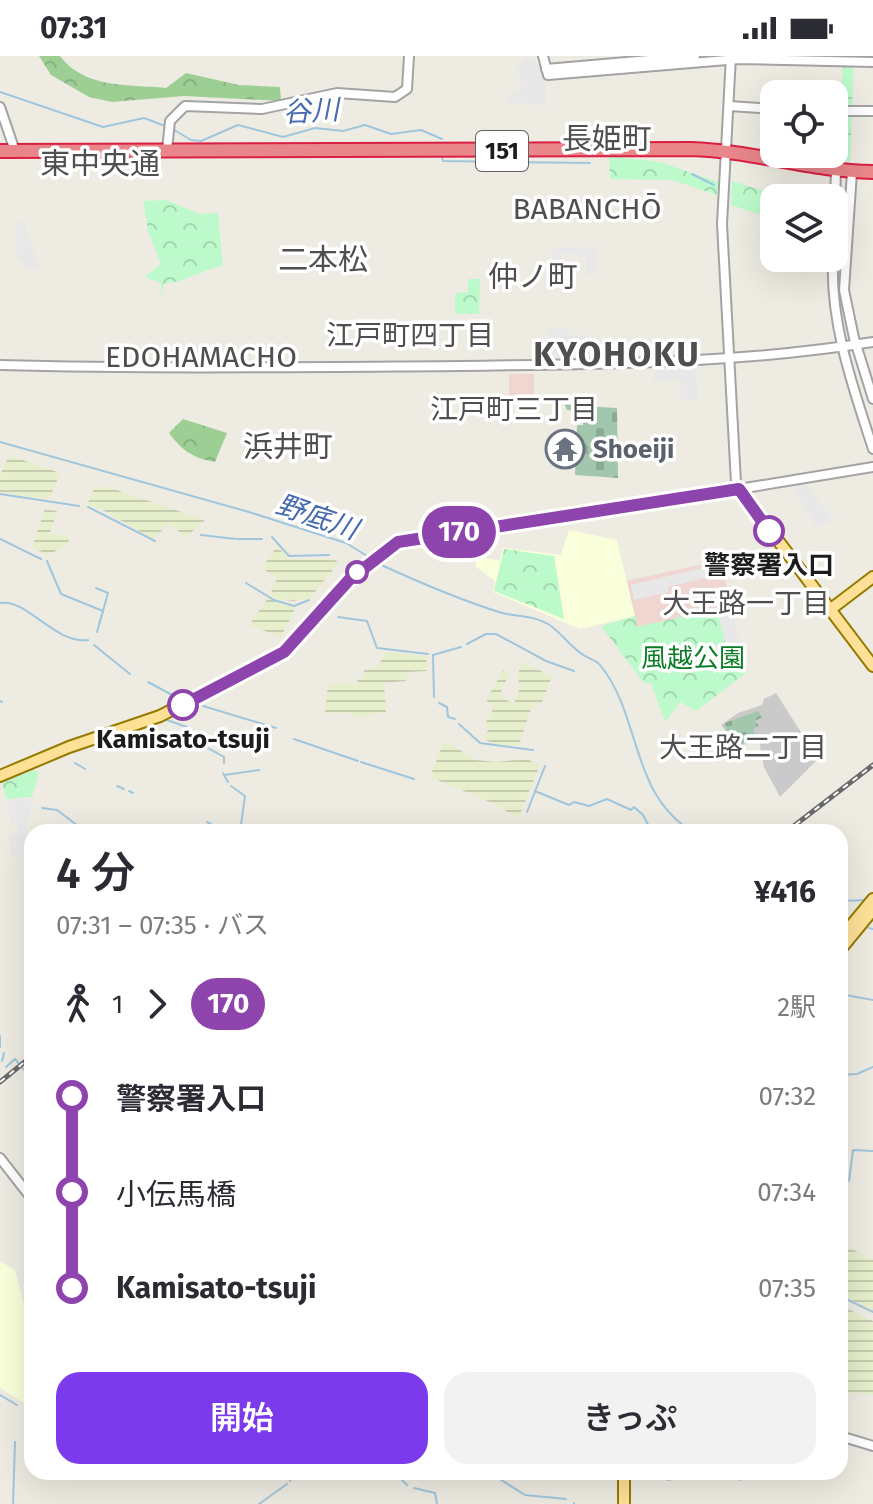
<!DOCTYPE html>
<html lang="ja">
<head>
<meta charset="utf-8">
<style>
  :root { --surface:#fff; --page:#f2f2f3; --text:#2b2b33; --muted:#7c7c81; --accent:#7c3aed }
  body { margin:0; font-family:"Fira Sans","Noto Sans JP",sans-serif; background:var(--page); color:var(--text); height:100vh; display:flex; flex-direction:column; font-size:30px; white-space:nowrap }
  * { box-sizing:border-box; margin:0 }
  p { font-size:26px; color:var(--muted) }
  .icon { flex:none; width:44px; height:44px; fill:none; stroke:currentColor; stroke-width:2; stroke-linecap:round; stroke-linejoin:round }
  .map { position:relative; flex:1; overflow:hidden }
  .panel { position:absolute; left:24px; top:768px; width:824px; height:656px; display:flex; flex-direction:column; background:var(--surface); border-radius:24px; box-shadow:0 8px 32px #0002 }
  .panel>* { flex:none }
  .badge { padding:0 16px; border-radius:26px; font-size:28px; line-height:52px }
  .controls { position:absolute; left:760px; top:24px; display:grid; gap:16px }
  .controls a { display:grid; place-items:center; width:88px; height:88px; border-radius:16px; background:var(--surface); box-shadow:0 8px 32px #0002; font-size:40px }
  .map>.badge { position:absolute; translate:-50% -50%; box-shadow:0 0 0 4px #fff }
  .legs { display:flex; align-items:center; gap:12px; height:88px; padding:0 32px; font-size:26px }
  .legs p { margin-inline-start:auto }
  .headline { display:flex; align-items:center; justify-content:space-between; height:136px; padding:0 32px }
  h1 { font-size:44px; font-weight:600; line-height:60px }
  .cta { display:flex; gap:16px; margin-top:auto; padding:16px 32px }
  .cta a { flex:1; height:92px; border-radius:24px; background:var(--accent); color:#fff; font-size:32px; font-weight:600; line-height:92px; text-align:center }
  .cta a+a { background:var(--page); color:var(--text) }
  ul { padding:0 32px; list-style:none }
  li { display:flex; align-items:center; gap:28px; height:96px; font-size:30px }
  li i { display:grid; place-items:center; width:12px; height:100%; margin:0 10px; background:currentColor }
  li i::after { content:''; width:20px; height:20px; margin:-10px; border:6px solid; border-radius:50%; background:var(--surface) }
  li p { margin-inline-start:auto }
  li:first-child i { background:linear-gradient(#0000 50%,currentColor 0) }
  li:last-child i { background:linear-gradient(currentColor 50%,#0000 0) }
  .status { display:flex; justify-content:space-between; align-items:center; height:56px; padding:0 40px; background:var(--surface); direction:ltr }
  .status svg { height:22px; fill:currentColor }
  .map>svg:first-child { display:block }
</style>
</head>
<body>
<div class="status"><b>07:31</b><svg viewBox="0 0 49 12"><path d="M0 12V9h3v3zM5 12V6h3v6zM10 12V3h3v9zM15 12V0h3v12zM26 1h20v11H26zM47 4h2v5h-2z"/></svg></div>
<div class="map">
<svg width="873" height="1448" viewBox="0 0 873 1448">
  <defs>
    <pattern id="farmland-rules" width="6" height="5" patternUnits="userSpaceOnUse" patternTransform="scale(2)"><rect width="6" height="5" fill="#e6eecc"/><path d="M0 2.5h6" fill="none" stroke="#c5ccaf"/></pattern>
    <pattern id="forest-crowns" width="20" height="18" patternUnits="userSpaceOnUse" patternTransform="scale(2)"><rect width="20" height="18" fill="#9dcf95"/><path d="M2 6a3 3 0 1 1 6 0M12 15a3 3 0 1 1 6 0" fill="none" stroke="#87b180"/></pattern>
    <pattern id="cemetery-stones" width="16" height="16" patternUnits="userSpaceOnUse" patternTransform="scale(2)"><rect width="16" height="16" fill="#a2c7ad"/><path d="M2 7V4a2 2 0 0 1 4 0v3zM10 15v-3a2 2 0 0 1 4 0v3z" fill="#8baa94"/></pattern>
    <pattern id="park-crowns" width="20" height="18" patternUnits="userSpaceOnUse" patternTransform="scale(2)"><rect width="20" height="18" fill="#bcfacb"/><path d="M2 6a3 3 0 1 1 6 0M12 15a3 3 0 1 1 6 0" fill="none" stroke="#a1d6ae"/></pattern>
  </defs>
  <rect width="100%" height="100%" fill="#eeece2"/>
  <g fill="#f0d6d0">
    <rect x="509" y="318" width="25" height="28"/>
    <polygon points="721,504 731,550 637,571 626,525"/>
  </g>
  <g fill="#f9ffda">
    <polygon points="569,474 617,484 635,560 580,573 493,536 495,525 475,510 477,500 500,505 503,492 561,499"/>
    <polygon points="0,1205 15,1214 31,1275 32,1352 0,1332"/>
  </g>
  <polygon fill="#cacaca" points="776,637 818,703 780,741 764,711 759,685 738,690 721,669 738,657 762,649 764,643"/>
  <g fill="url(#farmland-rules)">
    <polygon points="14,401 60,417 49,444 0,436 0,419 8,402"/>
    <polygon points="95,430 114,433 205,464 185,482 170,467 153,483 101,453 87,449"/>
    <polygon points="45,453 57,455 50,477 70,481 67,489 48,499 32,491"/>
    <polygon points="277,490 289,503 332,503 339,506 310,542 293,545 278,543 270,539 277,522 262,512"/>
    <polygon points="268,542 296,551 281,581 249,569"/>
    <polygon points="386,596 426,600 427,615 408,616 406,625 384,627 386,656 354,662 352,657 325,657 328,627 358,628 357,623 364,621 364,614 377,612"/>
    <polygon points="521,606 552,620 542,646 531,653 519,689 500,690 483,683 489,672 484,669 494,652 486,644 503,615 507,617 507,623 499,640 514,648 520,632 518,620"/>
    <polygon points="447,686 476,704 496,706 526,703 540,709 518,763 495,748 430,721 443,688"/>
    <polygon points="840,1187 873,1204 873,1255 840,1238"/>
    <polygon points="840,1249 873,1265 873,1339 840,1335"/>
  </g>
  <g fill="url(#forest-crowns)">
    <path d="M 39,0 L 60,0 C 85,33 127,28 166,32 L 186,17 L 239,29 L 280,31 L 281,45 L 184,40 L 112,46 L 89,41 L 51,19 Z"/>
    <path d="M 183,363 L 227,377 L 215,406 C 193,402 182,395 169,377 Z"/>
  </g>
  <g fill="url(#cemetery-stones)">
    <polygon points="565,349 617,352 618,422 575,419 577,369 583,369 583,355 567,354"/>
    <polygon points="758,655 762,661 755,665 759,670 753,673 757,683 738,689 732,677 726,675 725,667"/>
  </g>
  <g fill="url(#park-crowns)">
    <polygon points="843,0 854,0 850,106 838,103"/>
    <polygon points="609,100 660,106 718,126 717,139 672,124 610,123"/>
    <polygon points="732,125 787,142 774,142 774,163 731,149"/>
    <path d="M 166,144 L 200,158 L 218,157 L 223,210 C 203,213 182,228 164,227 L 161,242 L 161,227 L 145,221 L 161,208 L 148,175 L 143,145 Z"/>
    <polygon points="468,223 480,223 479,258 455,258 455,237 468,236"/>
    <polygon points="504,493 554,500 564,563 494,535"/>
    <polygon points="731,550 747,616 696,655 680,646 665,666 651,627 644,627 601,570 635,560 637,571"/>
    <polygon points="34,714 39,716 32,741 7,743 2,727"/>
  </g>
  <g fill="#e8e8e8">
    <polygon points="527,1 539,9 545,23 546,49 506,47 506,42 521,33 518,11"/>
    <polygon points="16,166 24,166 39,213 22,212 21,203 17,204"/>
    <polygon points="595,191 595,219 586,220 586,199 562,198 562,219 552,219 553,192"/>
    <polygon points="549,272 569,273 569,280 589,279 590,304 550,304"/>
    <polygon points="697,313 698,344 681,344 680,324 653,325 653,315"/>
    <polygon points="806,428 833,463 816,472 797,437 796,430"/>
    <polygon points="719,508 721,518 668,531 669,536 634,544 631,529"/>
    <polygon points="730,550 743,597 719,604 715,589 725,586 717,554"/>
    <polygon points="33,743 26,772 26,798 10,799 9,778 18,776 17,767 10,767 8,744"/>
  </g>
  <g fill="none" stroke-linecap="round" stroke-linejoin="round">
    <g stroke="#a0c6dd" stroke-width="2">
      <polyline points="0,36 103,71 144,62 165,70"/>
      <polyline points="171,72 191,84 201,85 238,69 283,81 315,72 343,75 365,69 391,78 421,74 442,83"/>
      <polyline points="442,101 443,105 590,107"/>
      <polyline points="692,118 714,129"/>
      <polyline points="0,386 249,456 346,487 372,503"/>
      <polyline points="0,438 79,450"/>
      <polyline points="88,451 155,485"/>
      <polyline points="201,479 236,483"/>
      <polyline points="272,481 289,500 329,499"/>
      <polyline points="0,483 41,503"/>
      <polyline points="238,483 262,483"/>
      <polyline points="47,505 61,538 103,555 99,569"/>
      <path d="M 377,507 C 416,525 460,544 502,557 C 518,561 532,559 548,568 C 561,576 571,592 585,600 C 590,603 596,604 600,609 C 642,660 629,737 693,776"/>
      <polyline points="246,527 274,544 294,550 309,544"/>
      <polyline points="96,532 108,537 97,576"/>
      <path d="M 0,547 C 27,542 54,588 88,584"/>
      <polyline points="338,561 367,565 377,592 428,598"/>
      <polyline points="467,588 486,578 496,578 546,605 574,615"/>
      <polyline points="94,589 130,618"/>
      <polyline points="148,626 174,640"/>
      <polyline points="434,641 433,599 461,591"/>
      <polyline points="0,645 2,646"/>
      <polyline points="439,647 447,651 448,661 455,663"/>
      <polyline points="203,650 276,672"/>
      <polyline points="164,663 187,671 190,682 224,701 224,707"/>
      <polyline points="459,668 480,687 533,694"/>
      <polyline points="294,683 358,705"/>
      <polyline points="361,706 414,723"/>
      <polyline points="75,707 85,713"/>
      <polyline points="223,717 228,726"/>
      <polyline points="224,719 259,714"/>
      <polyline points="117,730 124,733"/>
      <polyline points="231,730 245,740 240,776"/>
      <polyline points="129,735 133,737"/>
      <polyline points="535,735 569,749 574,746 589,750 607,743 631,754 634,751 643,759 652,776"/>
      <polyline points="42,752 57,754 86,776"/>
      <polyline points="527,756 545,710"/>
      <polyline points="207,766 211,768"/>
      <polyline points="216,771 219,773"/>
      <polyline points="840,845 868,844"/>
      <polyline points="840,869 843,869"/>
      <polyline points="869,872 873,873"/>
      <polyline points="840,938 873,944"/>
      <polyline points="0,980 0,991"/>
      <polyline points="2,1005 4,997"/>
      <polyline points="6,1011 15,1003 25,1015"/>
      <polyline points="28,1018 32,1021"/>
      <polyline points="840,1019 857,1018 873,1011"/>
      <polyline points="849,1125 853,1094 873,1095"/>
      <polyline points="840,1240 873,1256"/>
      <polyline points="0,1339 17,1349"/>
      <polyline points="394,1416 407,1429"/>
      <polyline points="453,1416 468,1418"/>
      <polyline points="661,1416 668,1424 695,1416"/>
      <polyline points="722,1416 740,1424"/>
      <polyline points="474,1419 498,1422 525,1439 566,1443"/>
      <polyline points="290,1425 295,1416"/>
      <polyline points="414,1432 435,1437 437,1448"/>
      <polyline points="574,1447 574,1448"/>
      <polyline points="13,1448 15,1386"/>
      <polyline points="259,1448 287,1428"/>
    </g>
    <g stroke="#a3a3a3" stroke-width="12">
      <g id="minor">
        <polyline points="543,0 548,19 739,3 873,6"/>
        <polyline points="731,0 722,168 736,427 739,433 873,411"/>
        <polyline points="546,13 695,0"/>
        <polyline points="729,50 774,53"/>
        <polyline points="0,51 15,95"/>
        <polyline points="834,55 873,55"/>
        <polyline points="167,94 170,65 185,50 262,53 337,37 395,41 407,33 409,0"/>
        <polyline points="852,116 844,234 854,282 873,343"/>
        <polyline points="834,176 836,114"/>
        <path d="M 833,202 C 830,268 853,331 873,393"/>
        <path d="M 0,309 C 154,313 308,311 461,310 C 600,308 736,308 873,286"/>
        <polyline points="0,1102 32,1143"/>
        <polyline points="840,1380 873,1390"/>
      </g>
    </g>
    <g stroke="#957a00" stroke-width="14">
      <g id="major">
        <polyline points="831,553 873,521"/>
        <polyline points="0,720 69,691 160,660 284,596 349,524 398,486 732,434 739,433 873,610"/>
        <polyline points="840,883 873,843"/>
        <polyline points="840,894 873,854"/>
        <polyline points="624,1448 624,1416"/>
      </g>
    </g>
    <g stroke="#db1f43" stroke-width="16">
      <path id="highway" d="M 0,95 L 691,93 C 753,95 811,115 873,116"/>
    </g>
    <use href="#minor" stroke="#fff" stroke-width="8"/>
    <use href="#major" stroke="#fee197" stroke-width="10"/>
    <use href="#highway" stroke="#e8868a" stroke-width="12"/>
    <g stroke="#6a6a6a" stroke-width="5">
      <g id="rail">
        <polyline points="786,776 873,709"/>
        <polyline points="0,1026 32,1000"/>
      </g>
    </g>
    <use href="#rail" stroke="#fff" stroke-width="2" stroke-dasharray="6" stroke-linecap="butt"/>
  </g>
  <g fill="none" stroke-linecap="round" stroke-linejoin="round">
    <g stroke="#fff" stroke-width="18">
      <polyline id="line-1" points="183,649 284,596 349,524 398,486 739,433 769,475"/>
    </g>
    <use href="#line-1" stroke="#8e44ad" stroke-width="12"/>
  </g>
  <defs>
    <g id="temple-ring" transform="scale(2)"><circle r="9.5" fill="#fff" stroke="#6b7280" stroke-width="1.5"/><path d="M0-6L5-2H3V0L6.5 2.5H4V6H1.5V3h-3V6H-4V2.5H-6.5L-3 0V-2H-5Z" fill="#6b7280"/></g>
  </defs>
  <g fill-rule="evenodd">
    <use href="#temple-ring" x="565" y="393"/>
  </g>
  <g fill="#fff" stroke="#8e44ad" stroke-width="4">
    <circle cx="769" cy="475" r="14"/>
    <circle cx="357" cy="516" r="10"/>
    <circle cx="183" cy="649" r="14"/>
  </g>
  <g text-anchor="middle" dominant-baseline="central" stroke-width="7" stroke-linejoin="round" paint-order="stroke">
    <rect fill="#fff" stroke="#606060" stroke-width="2" x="476" y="75" width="52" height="40" rx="6"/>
    <g font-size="24" font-weight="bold" fill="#1c1c1c">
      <text x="502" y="95">151</text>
    </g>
    <g font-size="26" font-weight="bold" fill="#5b616d" stroke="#fff" text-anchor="start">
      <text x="593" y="393">Shoeiji</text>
    </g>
    <g font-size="26" font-weight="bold" fill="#1c1c1c" stroke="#fff">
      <text x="769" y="509">警察署入口</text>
      <text x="183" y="683">Kamisato-tsuji</text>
    </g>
    <g font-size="26" fill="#097c24" stroke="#fff">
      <text x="693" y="602">風越公園</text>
    </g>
    <g font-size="28" font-style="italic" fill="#476bae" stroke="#fff">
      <text transform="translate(311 55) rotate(-3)">谷川</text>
      <text transform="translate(317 461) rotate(19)">野底川</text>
    </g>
    <g font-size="28" fill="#4f4f4f" stroke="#fff">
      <text x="410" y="279">江戸町四丁目</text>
      <text x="514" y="353">江戸町三丁目</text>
      <text x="746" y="547">大王路一丁目</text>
      <text x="743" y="691">大王路二丁目</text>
    </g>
    <g font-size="30" fill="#4f4f4f" stroke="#fff">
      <text x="607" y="83">長姫町</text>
      <text x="100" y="108">東中央通</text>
      <text x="587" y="153">BABANCHŌ</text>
      <text x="323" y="204">二本松</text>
      <text x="533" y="221">仲ノ町</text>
      <text x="201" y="301">EDOHAMACHO</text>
      <text x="288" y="391">浜井町</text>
    </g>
    <g font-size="34" font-weight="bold" letter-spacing="2" fill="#4f4f4f" stroke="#fff">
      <text x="617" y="298">KYOHOKU</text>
    </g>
  </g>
</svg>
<div class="controls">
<a><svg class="icon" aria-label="locate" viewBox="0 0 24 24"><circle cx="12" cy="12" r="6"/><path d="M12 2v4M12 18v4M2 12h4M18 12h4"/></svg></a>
<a><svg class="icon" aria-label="layers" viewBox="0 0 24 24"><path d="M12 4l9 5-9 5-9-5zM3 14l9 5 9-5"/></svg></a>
</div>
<b class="badge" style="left:459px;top:476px;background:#8e44ad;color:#fff">170</b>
<section class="panel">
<div class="headline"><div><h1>4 分</h1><p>07:31 – 07:35 · バス</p></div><b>¥416</b></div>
<div class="legs"><svg class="icon" aria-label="walk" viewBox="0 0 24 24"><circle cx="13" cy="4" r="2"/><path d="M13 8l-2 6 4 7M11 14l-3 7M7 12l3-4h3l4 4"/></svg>1<svg class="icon" aria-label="forward" viewBox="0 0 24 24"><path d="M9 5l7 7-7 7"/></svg><b class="badge" style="background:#8e44ad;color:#fff">170</b><p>2駅</p></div>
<ul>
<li><i style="color:#8e44ad"></i><b>警察署入口</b><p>07:32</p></li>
<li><i style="color:#8e44ad"></i><span>小伝馬橋</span><p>07:34</p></li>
<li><i style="color:#8e44ad"></i><b>Kamisato-tsuji</b><p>07:35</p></li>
</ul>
<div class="cta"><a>開始</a><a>きっぷ</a></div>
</section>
</div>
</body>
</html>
